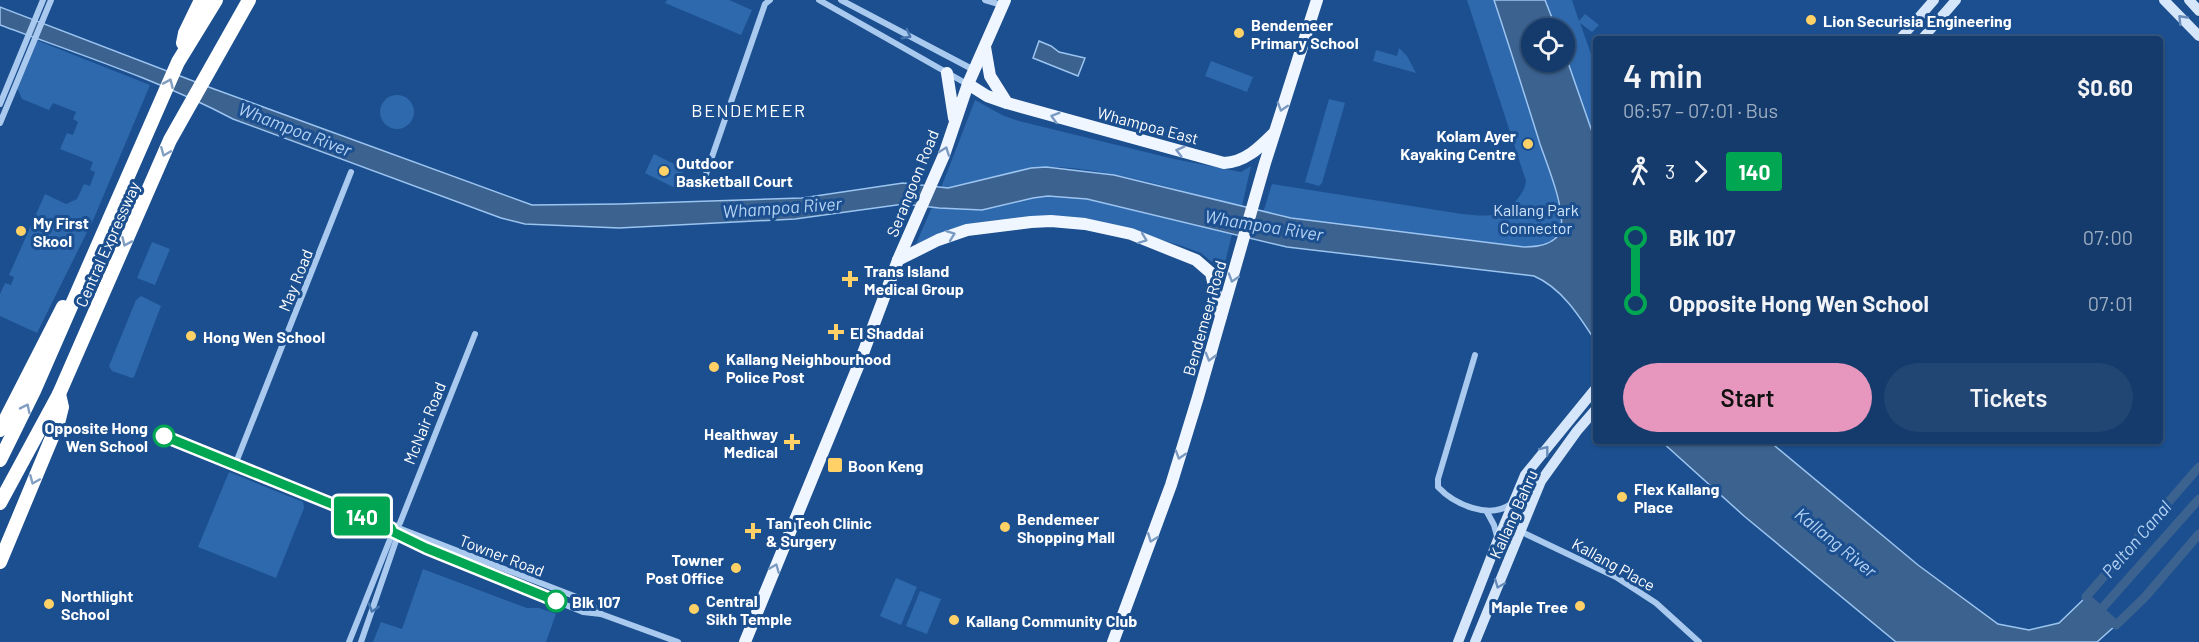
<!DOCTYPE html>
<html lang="en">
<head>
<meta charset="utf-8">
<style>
  :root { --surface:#143b6b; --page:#214673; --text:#f1f3f6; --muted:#9dadc1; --line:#33557e; --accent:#e797bd }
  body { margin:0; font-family:Barlow,sans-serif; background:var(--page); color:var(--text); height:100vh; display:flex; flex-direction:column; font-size:22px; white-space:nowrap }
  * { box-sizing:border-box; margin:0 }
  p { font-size:20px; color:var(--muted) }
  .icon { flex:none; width:33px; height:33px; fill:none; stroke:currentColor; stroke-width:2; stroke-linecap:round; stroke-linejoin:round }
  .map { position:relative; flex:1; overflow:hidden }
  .side { position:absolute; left:1593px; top:36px; width:570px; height:408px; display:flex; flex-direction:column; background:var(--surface); border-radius:6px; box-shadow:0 2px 4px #0004,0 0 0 2px var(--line) }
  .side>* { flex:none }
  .badge { padding:0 12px; border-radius:4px; font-size:21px; line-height:39px }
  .buttons { position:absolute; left:1521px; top:18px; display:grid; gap:12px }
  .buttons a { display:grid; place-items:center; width:54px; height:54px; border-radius:50%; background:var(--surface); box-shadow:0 2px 4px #0004,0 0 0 2px var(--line); font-size:30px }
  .map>.badge { position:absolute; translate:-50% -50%; box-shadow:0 0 0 3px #fff }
  .legs { display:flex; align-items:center; gap:9px; height:66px; padding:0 30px; font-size:20px }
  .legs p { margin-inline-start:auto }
  .head { display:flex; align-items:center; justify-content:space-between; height:102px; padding:0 30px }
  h1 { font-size:33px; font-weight:600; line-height:45px }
  .cta { display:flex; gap:12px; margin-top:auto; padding:12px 30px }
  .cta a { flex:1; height:69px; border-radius:36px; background:var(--accent); color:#111; font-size:24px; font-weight:600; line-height:69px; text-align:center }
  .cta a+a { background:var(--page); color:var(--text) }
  ul { padding:0 30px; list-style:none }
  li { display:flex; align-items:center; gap:21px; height:66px; font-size:22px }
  li i { display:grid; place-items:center; width:9px; height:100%; margin:0 8px; background:currentColor }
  li i::after { content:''; width:15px; height:15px; margin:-8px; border:4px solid; border-radius:50%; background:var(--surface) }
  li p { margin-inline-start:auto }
  li:first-child i { background:linear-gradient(#0000 50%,currentColor 0) }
  li:last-child i { background:linear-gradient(currentColor 50%,#0000 0) }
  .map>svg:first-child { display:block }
</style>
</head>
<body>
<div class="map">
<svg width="2199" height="642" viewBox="0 0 2199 642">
  <rect width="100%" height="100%" fill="#1b4f8f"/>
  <g fill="#2e69ad">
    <polygon points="667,0 729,0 752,10 741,35 665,3"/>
    <path d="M 1467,0 L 1494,0 L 1552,178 L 1561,213 L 1561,230 L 1556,238 L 1548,243 L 1535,246 L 1504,246 L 1305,220 L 1263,213 L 1272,184 L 1462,214 C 1483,216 1499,219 1515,202 C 1520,196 1525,190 1526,181 Z"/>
    <polygon points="1545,0 1572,0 1579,21 1585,14 1599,25 1592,32 1580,23 1596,68 1596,143 1565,54 1564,28 1556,28"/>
    <polygon points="36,40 150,85 94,218 37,333 0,316 0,294 5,283 11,285 14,277 9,275 45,194 66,204 77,199 84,184 90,186 95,172 90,170 93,162 60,149 67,133 73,135 78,122 73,119 76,112 53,103 49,110 22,99 17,88"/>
    <polygon points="1399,48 1407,56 1416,73 1373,61 1376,50 1397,56"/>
    <polygon points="1211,61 1253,77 1247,92 1205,76"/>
    <circle cx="397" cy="112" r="17"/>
    <polygon points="1329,99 1345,103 1322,183 1319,186 1305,182"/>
    <path d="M 975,100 L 1004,116 L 1019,121 L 1174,159 L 1241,172 L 1251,166 L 1242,206 C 1183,192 1105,166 1045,167 C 1009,168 976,187 941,188 Z"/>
    <polygon points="654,154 684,169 675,188 645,173"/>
    <polygon points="1048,196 1087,199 1232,234 1223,271 1201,253 1182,246 1134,232 1061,219 916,244 932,207 982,210 1033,198"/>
    <polygon points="152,242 170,249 155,285 137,278"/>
    <polygon points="141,296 161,306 134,377 132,378 112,371 109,366 136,300"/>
    <polygon points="229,472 303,502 304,508 276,578 198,547"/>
    <polygon points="423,569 527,608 539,608 556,614 546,642 373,642 381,622 402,629"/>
    <polygon points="896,578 917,587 901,625 880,616"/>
    <polygon points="920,591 941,599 927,634 906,626"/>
  </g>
  <g fill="#3c6290" stroke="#9cc4f0" stroke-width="1.5">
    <path d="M 1494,0 L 1545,0 L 1556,28 L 1532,28 L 1532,62 L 1564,62 L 1565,54 L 1596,143 L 1596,342 C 1580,317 1562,288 1534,276 L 1287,247 L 1087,199 L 1048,196 L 1033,198 L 982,210 L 939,208 L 904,204 L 795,219 L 619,228 L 525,224 L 501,218 L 233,119 C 159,80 78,54 0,25 L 0,7 L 214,89 L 532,205 L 619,204 L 802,198 L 903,183 L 948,188 L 1031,168 L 1046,167 L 1114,175 L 1291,218 L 1524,247 C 1538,247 1558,244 1561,228 C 1565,208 1547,164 1540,144 C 1525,96 1510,48 1494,0 Z"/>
    <polygon points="1039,41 1051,46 1059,52 1085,58 1078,76 1033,58"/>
    <polygon points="1661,441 1769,441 1918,565 1998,624 2029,630 2059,623 2086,597 2116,625 2097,642 1896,642 1744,516"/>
  </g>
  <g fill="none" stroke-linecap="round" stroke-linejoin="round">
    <g stroke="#3c6290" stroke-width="9">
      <polyline points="2199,467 2086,597 2116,625 2145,597 2199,534"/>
      <polyline points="2097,614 2199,499"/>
    </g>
    <g stroke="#a9c9ee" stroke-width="6">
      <polyline points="819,0 967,84"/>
      <polyline points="841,0 974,70"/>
      <polyline points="985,0 1002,5"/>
      <polyline points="0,104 43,0"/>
      <polyline points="0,123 51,0"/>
      <polyline points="351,172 235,465 391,528 396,527 587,601 601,614"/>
      <polyline points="705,177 765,4 770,0"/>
      <path d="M 1475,355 L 1438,479 L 1438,487 C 1454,504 1489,520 1511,504"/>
      <polyline points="1487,512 1494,525 1497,536"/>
      <polyline points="1505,524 1616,577 1656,603 1699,642"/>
      <polyline points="392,531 426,548 583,612 601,614 678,642"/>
      <polyline points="349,642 393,532 400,523 475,334"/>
      <polyline points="361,642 399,532"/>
    </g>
    <g stroke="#d6e6fa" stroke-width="10">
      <polyline points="2164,0 2199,36"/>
      <polyline points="2189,0 2199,11"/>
      <polyline points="1900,39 1934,0"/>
      <polyline points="1922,39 1956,0"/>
      <polyline points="1458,642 1497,542 1525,475 1596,388"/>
      <polyline points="1475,642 1541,481 1577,431 1596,409"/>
    </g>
    <g stroke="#f0f6ff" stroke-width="12">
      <polyline points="985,47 990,76 1007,103"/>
      <polyline points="947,73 954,118"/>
      <path d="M 968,84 L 987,96 L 1007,103 L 1224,163 C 1245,162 1259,148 1273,134"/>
      <polyline points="898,260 938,240 967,230 1031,222 1051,221 1085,224 1131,234 1196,260 1211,273 1221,316"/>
      <polyline points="745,642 859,364 898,260 944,155 968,84 1005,0"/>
      <polyline points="1113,642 1171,485 1198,397 1265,163 1317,0"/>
    </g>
    <g stroke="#fff" stroke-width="14">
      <polyline points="183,43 185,33 201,0"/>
      <polyline points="0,430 63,307"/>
      <polyline points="0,460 34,391 178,62 216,0"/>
      <polyline points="0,503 59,394 170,140 249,0"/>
      <polyline points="0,562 58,423 62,407 59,394"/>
    </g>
  </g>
  <defs><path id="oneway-chevron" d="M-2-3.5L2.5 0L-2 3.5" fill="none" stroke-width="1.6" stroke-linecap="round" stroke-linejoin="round" transform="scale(1.5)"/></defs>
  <g stroke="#668bba">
    <use href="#oneway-chevron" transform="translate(2182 19) rotate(-134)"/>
    <use href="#oneway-chevron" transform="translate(1545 450) rotate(-52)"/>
    <use href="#oneway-chevron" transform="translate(1499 584) rotate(112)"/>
  </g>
  <g stroke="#4674ac">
    <use href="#oneway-chevron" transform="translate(907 35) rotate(28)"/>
    <use href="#oneway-chevron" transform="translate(373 608) rotate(107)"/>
  </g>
  <g stroke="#829ec1">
    <use href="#oneway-chevron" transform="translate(169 83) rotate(-66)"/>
    <use href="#oneway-chevron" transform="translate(165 152) rotate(112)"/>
    <use href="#oneway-chevron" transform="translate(126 242) rotate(114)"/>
    <use href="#oneway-chevron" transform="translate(26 408) rotate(-64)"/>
    <use href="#oneway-chevron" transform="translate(34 480) rotate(113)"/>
  </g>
  <g stroke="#7b9ac1">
    <use href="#oneway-chevron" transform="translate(1282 107) rotate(107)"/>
    <use href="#oneway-chevron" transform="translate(1055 117) rotate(-164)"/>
    <use href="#oneway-chevron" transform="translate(945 151) rotate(-70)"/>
    <use href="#oneway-chevron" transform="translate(1180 151) rotate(-165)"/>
    <use href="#oneway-chevron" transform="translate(951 235) rotate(-20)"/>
    <use href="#oneway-chevron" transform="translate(1143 239) rotate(21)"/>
    <use href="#oneway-chevron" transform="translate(1233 278) rotate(107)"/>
    <use href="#oneway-chevron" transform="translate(1210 357) rotate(106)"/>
    <use href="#oneway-chevron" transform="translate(1180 455) rotate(107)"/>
    <use href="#oneway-chevron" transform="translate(1152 538) rotate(111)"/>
    <use href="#oneway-chevron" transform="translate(775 568) rotate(-68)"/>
  </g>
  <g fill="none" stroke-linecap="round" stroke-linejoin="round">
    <g stroke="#fff" stroke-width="14">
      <polyline id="line-1" points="164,436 391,528 393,532 426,548 556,601"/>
    </g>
    <use href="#line-1" stroke="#00a651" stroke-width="9"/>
  </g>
  <g fill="#ffd166" stroke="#1b4f8f" stroke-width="2">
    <circle cx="1811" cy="20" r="6"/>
    <circle cx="1239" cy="33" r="6"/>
    <circle cx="1528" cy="144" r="6"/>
    <circle cx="664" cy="171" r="6"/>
    <circle cx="21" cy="231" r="6"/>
    <path d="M847 270h6v6h6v6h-6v6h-6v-6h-6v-6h6z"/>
    <path d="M833 323h6v6h6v6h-6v6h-6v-6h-6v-6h6z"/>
    <circle cx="191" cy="336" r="6"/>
    <circle cx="714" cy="367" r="6"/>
    <path d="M789 433h6v6h6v6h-6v6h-6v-6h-6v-6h6z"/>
    <rect x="827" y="457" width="16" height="16" rx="3"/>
    <circle cx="1622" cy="497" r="6"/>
    <circle cx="1005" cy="527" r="6"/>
    <path d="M750 522h6v6h6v6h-6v6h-6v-6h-6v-6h6z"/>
    <circle cx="736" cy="568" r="6"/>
    <circle cx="49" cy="604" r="6"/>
    <circle cx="1580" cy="606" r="6"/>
    <circle cx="694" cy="609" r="6"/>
    <circle cx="954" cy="620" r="6"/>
  </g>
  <g fill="#fff" stroke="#00a651" stroke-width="3">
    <circle cx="164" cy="436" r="10"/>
    <circle cx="556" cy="601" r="10"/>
  </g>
  <g text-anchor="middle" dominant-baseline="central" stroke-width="6" stroke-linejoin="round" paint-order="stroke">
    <g font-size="16" font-weight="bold" fill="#fff" stroke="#1b4f8f" text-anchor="start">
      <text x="1823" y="20">Lion Securisia Engineering</text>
      <text x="1251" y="24">Bendemeer<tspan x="1251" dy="18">Primary School</tspan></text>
      <text x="1516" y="135" text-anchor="end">Kolam Ayer<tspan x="1516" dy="18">Kayaking Centre</tspan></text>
      <text x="676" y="162">Outdoor<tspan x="676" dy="18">Basketball Court</tspan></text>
      <text x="33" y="222">My First<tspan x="33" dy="18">Skool</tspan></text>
      <text x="864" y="270">Trans Island<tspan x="864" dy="18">Medical Group</tspan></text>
      <text x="850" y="332">El Shaddai</text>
      <text x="203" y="336">Hong Wen School</text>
      <text x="726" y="358">Kallang Neighbourhood<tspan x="726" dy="18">Police Post</tspan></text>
      <text x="778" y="433" text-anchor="end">Healthway<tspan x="778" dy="18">Medical</tspan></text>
      <text x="848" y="465">Boon Keng</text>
      <text x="1634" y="488">Flex Kallang<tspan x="1634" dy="18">Place</tspan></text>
      <text x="1017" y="518">Bendemeer<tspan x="1017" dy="18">Shopping Mall</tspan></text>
      <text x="766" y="522">Tan Teoh Clinic<tspan x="766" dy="18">&amp; Surgery</tspan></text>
      <text x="724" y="559" text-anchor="end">Towner<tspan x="724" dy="18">Post Office</tspan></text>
      <text x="61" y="595">Northlight<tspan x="61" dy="18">School</tspan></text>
      <text x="706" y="600">Central<tspan x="706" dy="18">Sikh Temple</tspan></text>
      <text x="1568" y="606" text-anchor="end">Maple Tree</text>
      <text x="966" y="620">Kallang Community Club</text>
    </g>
    <g font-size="16" fill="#fff" stroke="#1b4f8f">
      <text transform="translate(1148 125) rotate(15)">Whampoa East</text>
      <text transform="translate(912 183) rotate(-68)">Serangoon Road</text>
      <text transform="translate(107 244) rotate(-66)">Central Expressway</text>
      <text transform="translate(295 280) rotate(-68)">May Road</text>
      <text transform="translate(1204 318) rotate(-74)">Bendemeer Road</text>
      <text transform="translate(424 423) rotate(-68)">McNair Road</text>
      <text transform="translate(1513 514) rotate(-66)">Kallang Bahru</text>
      <text transform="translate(502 555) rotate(21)">Towner Road</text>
      <text transform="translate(1614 564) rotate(29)">Kallang Place</text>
    </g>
    <g font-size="16" fill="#cfe3fa" stroke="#1b4f8f">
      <text x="1536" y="209">Kallang Park<tspan x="1536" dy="18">Connector</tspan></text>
    </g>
    <g font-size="16" font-weight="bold" fill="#fff" stroke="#1b4f8f" text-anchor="end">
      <text x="148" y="427">Opposite Hong<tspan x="148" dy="18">Wen School</tspan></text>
      <text x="572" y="601" text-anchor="start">Blk 107</text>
    </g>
    <g font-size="18" letter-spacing="1.5" fill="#fff" stroke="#1b4f8f">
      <text x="749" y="110">BENDEMEER</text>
    </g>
    <g font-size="18" font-style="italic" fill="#b5d3f5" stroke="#1b4f8f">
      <text transform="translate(295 129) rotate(21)">Whampoa River</text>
      <text transform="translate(782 207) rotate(-4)">Whampoa River</text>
      <text transform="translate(1264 225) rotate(9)">Whampoa River</text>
      <text transform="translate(2136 539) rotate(-49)">Pelton Canal</text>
      <text transform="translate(1836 542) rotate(39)">Kallang River</text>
    </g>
  </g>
</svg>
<div class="buttons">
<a><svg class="icon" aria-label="locate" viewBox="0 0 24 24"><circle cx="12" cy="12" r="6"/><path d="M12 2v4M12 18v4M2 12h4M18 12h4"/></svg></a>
</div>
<b class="badge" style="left:362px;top:516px;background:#00a651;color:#fff">140</b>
<section class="side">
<div class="head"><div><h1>4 min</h1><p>06:57 – 07:01 · Bus</p></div><b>$0.60</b></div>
<div class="legs"><svg class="icon" aria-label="walk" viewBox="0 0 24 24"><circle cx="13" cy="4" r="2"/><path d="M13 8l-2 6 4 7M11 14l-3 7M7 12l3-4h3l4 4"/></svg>3<svg class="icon" aria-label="forward" viewBox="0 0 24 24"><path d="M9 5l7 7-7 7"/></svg><b class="badge" style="background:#00a651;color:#fff">140</b></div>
<ul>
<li><i style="color:#00a651"></i><b>Blk 107</b><p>07:00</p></li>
<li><i style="color:#00a651"></i><b>Opposite Hong Wen School</b><p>07:01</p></li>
</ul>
<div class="cta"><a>Start</a><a>Tickets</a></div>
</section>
</div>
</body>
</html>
